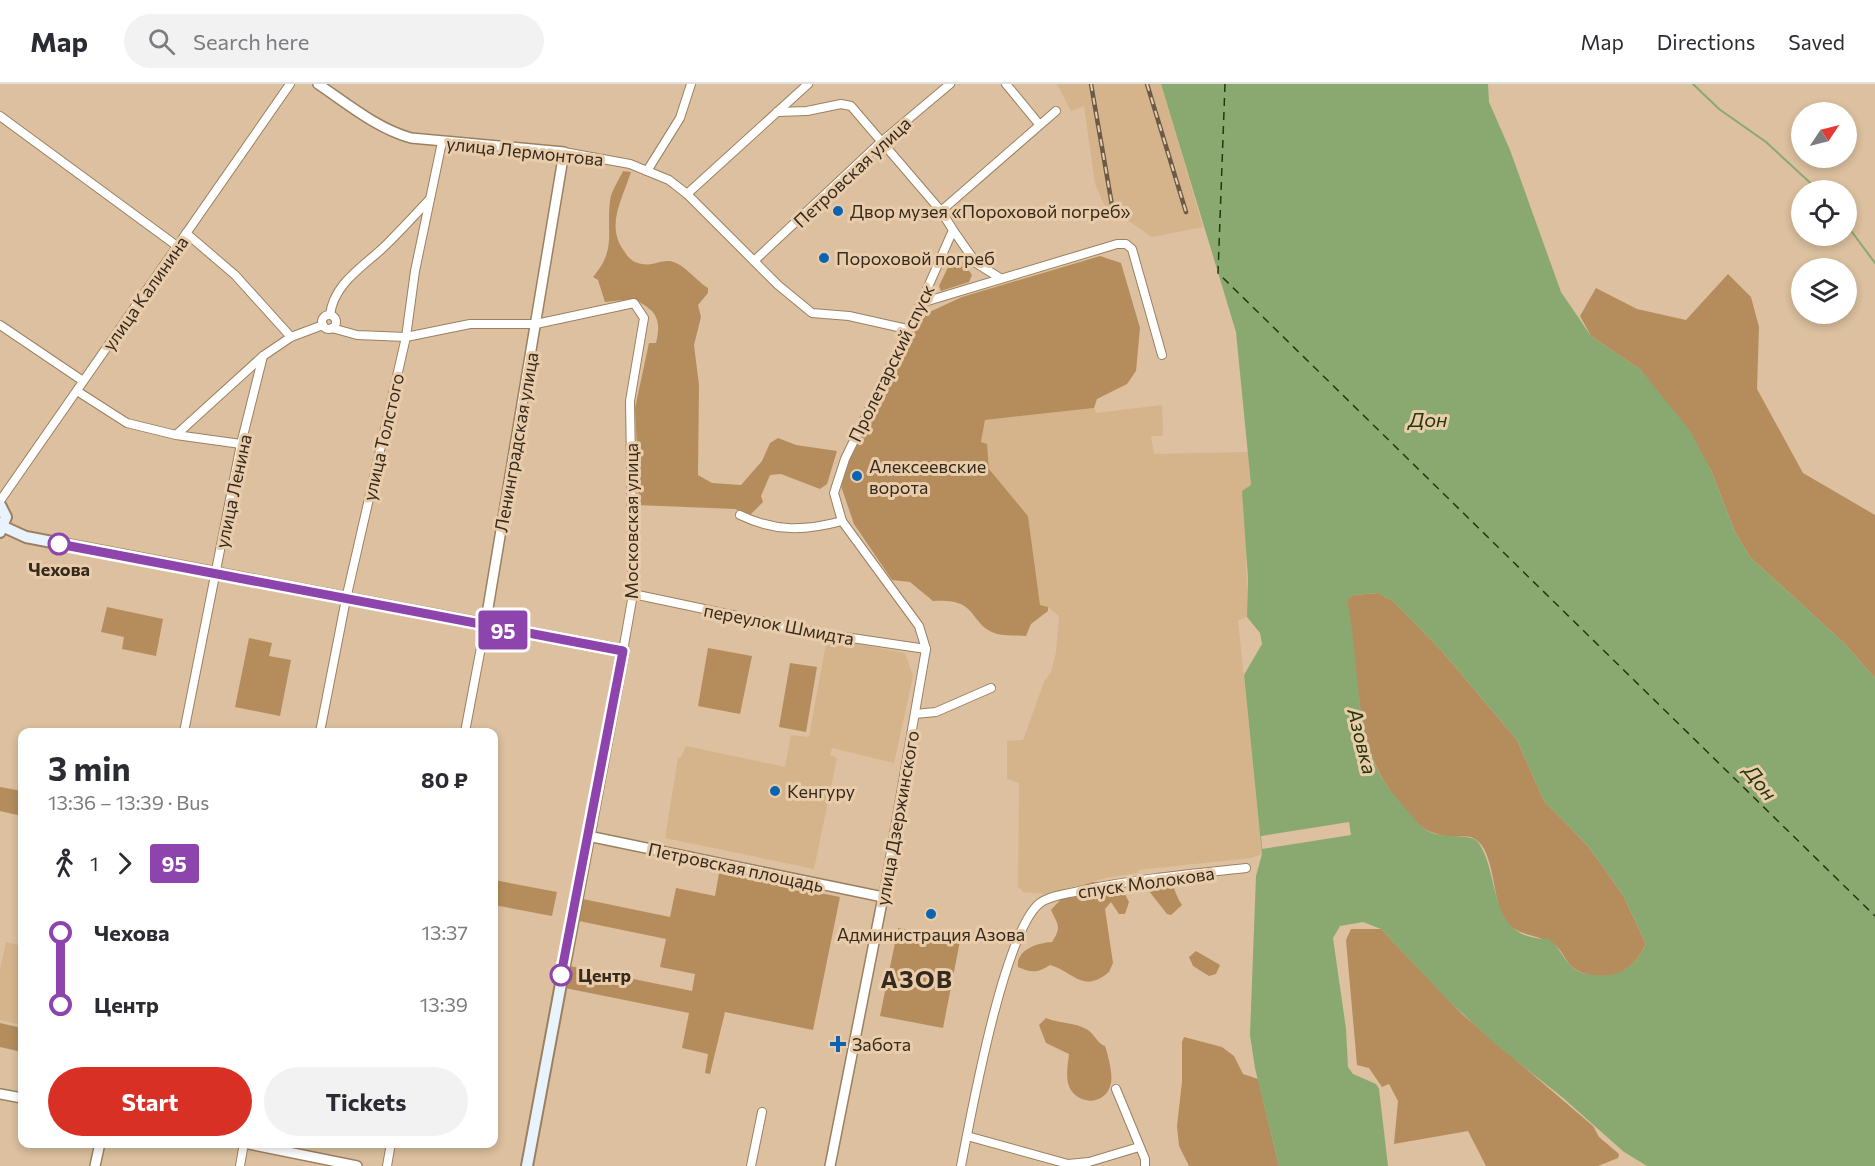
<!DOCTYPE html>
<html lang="en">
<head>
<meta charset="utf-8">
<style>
  :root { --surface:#fff; --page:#f2f2f3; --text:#2b2b33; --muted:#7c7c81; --line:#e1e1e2; --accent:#d93025 }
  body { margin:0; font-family:Commissioner,sans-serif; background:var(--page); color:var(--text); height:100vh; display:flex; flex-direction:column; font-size:22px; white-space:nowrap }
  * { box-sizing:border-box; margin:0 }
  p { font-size:20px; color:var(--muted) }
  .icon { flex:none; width:33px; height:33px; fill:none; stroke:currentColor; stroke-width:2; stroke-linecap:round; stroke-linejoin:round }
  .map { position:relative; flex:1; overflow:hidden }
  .sheet { position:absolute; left:18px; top:644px; width:480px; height:420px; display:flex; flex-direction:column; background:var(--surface); border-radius:12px; box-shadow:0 3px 9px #0003 }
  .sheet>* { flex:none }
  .badge { padding:0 12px; border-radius:4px; font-size:21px; line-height:39px }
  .needle { width:39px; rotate:55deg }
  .tools { position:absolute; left:1791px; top:18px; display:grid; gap:12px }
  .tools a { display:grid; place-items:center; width:66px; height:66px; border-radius:50%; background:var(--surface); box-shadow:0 3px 9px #0003; font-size:30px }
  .map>.badge { position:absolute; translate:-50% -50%; box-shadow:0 0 0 3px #fff }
  .legs { display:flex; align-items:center; gap:9px; height:66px; padding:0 30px; font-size:20px }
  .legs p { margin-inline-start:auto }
  .summary { display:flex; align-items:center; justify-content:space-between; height:102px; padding:0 30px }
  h1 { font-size:33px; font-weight:700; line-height:45px }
  .cta { display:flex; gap:12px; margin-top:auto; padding:12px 30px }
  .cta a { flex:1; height:69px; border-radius:36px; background:var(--accent); color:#fff; font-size:24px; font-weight:700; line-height:69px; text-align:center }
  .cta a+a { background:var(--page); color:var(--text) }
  ul { padding:0 30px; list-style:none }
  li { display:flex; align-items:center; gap:21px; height:72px; font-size:22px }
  li i { display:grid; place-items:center; width:9px; height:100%; margin:0 8px; background:currentColor }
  li i::after { content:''; width:15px; height:15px; margin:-8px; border:4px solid; border-radius:50%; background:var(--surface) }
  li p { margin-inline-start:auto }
  li:first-child i { background:linear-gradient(#0000 50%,currentColor 0) }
  li:last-child i { background:linear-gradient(currentColor 50%,#0000 0) }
  header { display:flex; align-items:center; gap:36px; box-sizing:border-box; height:84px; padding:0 30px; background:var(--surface); border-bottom:2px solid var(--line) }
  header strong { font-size:28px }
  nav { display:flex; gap:33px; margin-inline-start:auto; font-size:21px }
  .search { width:420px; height:54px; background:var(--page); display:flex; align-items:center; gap:15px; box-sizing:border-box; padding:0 21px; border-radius:33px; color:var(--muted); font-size:22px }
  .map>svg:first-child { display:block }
</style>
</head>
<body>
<header>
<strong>Map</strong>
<div class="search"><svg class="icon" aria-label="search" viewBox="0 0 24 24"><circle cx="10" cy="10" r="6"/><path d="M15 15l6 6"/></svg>Search here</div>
<nav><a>Map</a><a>Directions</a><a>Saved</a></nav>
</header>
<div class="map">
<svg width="1875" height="1082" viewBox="0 0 1875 1082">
  <rect width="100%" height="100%" fill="#dcc09f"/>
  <g fill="#d5b48c">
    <polygon points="1057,0 1161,0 1203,143 1152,153 1120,131 1107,127 1095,100 1084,22 1071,27"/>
    <polygon points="1162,321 1163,352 1151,352 1154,370 1248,368 1251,401 1246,479 1248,527 1247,533 1238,536 1262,770 1251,774 1138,786 1138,789 1106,794 1047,810 1022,808 1022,805 1018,804 1019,699 1007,695 1007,657 1023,656 1044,598 1051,588 1056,568 1059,532 1048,523 1040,522 1028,432 989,385 987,360 981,358 985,336 1094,324 1096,329"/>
    <polygon points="827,554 905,569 913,592 894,679 832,664 830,671 837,674 814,785 665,754 678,674 681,673 686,662 785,683 791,651 809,653"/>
    <polygon points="6,858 22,862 22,941 0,936 0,886"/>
  </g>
  <g fill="#b58d5c">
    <path d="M 623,87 L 631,88 C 623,114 605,141 624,167 C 628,174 634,179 642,180 C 651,182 661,176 670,177 C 685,180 695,196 708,204 L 708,209 L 698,221 L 701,233 L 694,261 L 699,301 L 698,391 L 712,399 L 741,401 L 762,377 L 770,359 L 778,354 L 796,361 L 837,367 L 827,400 L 820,405 L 781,390 L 770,391 L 761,412 L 763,418 L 749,432 L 735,425 L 636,421 L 639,406 L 635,324 L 649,259 L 656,259 C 662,234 656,226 633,215 L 605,218 L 598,196 L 593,193 C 617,165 606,149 610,117 C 611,107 619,96 623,87 Z"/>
    <polygon points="958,171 972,191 969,198 941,207 939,202 953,173"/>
    <path d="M 1100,172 L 1121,179 L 1140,244 L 1136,287 L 1127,300 L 1097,315 L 1094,324 L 985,336 L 981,358 L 987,360 L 989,385 L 1028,432 L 1040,521 L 1048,523 L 1048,527 L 1031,540 L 1026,552 C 1017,551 1006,552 997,550 C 967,540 981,514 933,517 L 910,498 L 892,496 L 854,440 L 841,402 L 850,375 L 923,231 L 962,213 Z"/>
    <polygon points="1728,190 1751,213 1759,243 1757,305 1803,389 1875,431 1875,594 1844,559 1750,473 1735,448 1710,384 1641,286 1591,252 1580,232 1596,204 1637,225 1686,236"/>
    <path d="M 1378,509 L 1393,517 L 1440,565 L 1517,656 L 1544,717 L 1587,761 L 1604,784 L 1624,813 L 1646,860 C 1634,882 1624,893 1597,892 C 1589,891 1579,889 1572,883 C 1564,875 1562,865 1552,859 C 1535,850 1512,852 1502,831 C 1493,813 1494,766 1475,755 C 1466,749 1454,755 1444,752 C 1437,750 1429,748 1423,744 C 1411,735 1387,704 1380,690 C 1355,645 1357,568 1346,516 L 1353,511 Z"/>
    <polygon points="107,523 163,535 156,572 122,565 124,553 101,548"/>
    <polygon points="249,554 272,559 269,572 291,576 280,632 235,623"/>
    <polygon points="708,564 752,572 740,630 698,622"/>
    <polygon points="790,579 817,583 806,648 779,643"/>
    <polygon points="0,703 22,707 22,732 0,727"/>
    <polygon points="719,789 840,813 813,946 725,928 710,990 705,989 708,970 682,964 689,929 565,904 570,882 692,907 695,890 660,883 666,855 579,837 583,815 670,833 676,804 715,812"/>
    <path d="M 1167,791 C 1174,800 1175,811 1182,821 L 1171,831 L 1167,830 L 1149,807 L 1148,796 Z"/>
    <polygon points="494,796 557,808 552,832 494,821"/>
    <path d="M 1093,798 L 1119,799 L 1129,818 L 1125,830 L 1119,830 L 1111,818 L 1105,825 L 1113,879 L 1109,888 C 1083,910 1074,888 1050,881 C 1038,889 1031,889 1018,883 C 1016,865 1038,859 1052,858 C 1062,843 1058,841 1051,826 C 1063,812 1074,803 1093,798 Z"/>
    <polygon points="898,844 960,857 943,944 880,932"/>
    <polygon points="1351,845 1381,845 1462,930 1593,1042 1599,1053 1619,1070 1618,1074 1598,1082 1486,1082 1468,1047 1394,1060 1398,1017 1389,1000 1382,1003 1369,984 1357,981 1346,856"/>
    <polygon points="1196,867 1220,881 1216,890 1209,892 1193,882 1189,873"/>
    <path d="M 1046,934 C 1060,940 1075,938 1088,946 C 1095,951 1097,959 1105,962 C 1108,971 1113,990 1111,999 C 1106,1024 1073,1021 1068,999 C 1066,990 1068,979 1069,970 L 1046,959 L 1039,941 Z"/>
    <polygon points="0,939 22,944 22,968 0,963"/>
    <polygon points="1184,953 1222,963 1234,972 1243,990 1258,995 1279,1082 1189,1082 1179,1062 1177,1042 1182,998 1182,958"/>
  </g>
  <path fill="#8aa970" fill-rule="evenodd" d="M 1161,0 L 1488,0 L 1489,18 L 1510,66 L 1561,208 L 1591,252 L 1641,286 L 1690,347 L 1710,384 L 1735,448 L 1750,473 L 1844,559 L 1875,594 L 1875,1082 L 1647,1082 L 1624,1068 L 1562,1013 L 1495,960 L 1448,916 L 1381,845 L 1363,838 L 1340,842 L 1333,854 L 1346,945 L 1348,983 L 1353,990 L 1376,1000 L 1379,1005 L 1388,1082 L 1279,1082 L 1255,984 L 1250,951 L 1256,792 L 1262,770 L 1244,591 L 1262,560 L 1260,549 L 1247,533 L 1248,494 L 1242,407 L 1251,401 L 1236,248 ZM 1378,509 L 1393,517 L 1440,565 L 1517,656 L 1544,717 L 1587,761 L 1604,784 L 1624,813 L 1646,860 C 1634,883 1622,893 1595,891 C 1588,891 1579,889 1573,884 C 1564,876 1559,863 1549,855 C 1543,854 1537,855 1531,853 C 1489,843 1499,787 1478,758 C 1470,747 1436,759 1420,741 C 1404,723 1383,701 1374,678 C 1355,628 1358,569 1347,516 L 1353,511 Z"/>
  <polygon fill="#dcc09f" points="1349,738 1351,751 1262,765 1261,752"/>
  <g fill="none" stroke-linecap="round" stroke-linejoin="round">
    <g stroke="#8aa970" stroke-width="2">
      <polyline points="1693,0 1719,25 1766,58 1818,106"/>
      <polyline points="1846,140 1875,179"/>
    </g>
    <polyline stroke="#23380e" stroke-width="1.5" stroke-dasharray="8 6" stroke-linecap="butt" points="1225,0 1218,189 1875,832"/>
    <g stroke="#9b8161" stroke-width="10">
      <g id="minor">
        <polyline points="1006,0 1039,40"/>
        <polyline points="777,28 807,27 841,20 851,22 941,127 953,146 921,219 845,375 834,409 842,437 919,542 926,565 883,813"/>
        <polyline points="0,32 177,162"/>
        <polyline points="564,68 630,80 669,96 687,110 778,201 812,229 849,232 907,245"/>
        <polyline points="647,87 680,34 691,0"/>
        <polyline points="687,110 808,0"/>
        <polyline points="941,127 1056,27"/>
        <polyline points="953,146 976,179 1000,194"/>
        <polyline points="186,149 235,191 291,253"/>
        <polyline points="754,177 881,58 950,0"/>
        <polyline points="921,219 1117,160 1126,160 1132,165 1162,271"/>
        <path d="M 330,231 C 334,198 365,182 387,160 C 401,146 415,131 429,116"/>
        <circle cx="329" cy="238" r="7"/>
        <polyline points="0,241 83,297"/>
        <polyline points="332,244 357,251 406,253 470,240 536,240 634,219 644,234 630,317 633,510 623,567"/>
        <polyline points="77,307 127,339 176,351 241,360"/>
        <polyline points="176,351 263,272 291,253 323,241"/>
        <polyline points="0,417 290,0"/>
        <path d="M 740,431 C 775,448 805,447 842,437"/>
        <polyline points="633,510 818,549 926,565"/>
        <polyline points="915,630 936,628 991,604"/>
        <polyline points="184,648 241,360 263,272"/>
        <polyline points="320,648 346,515 406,253 415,187 442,58"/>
        <polyline points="465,648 485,542"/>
        <polyline points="1116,1005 1145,1075 1145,1082"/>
        <polyline points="967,1052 1068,1080 1089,1078 1139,1063"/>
        <polyline points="240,1082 244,1059"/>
        <polyline points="387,1082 391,1059"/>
        <polyline points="751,1082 762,1028"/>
        <path d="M 961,1082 C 971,1031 1004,847 1040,819 C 1051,811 1067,810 1079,807 C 1134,795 1190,790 1246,784"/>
      </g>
    </g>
    <g stroke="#9b8161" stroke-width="12">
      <g id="tertiary">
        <path d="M 318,0 C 348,20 376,44 411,54 L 564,68 L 485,542"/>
        <polyline points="588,752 883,813 830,1082"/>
        <polyline points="0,1010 22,1014"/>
        <polyline points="244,1059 357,1082"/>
        <polyline points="95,1082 100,1059"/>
      </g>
    </g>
    <g stroke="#9b8161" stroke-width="14">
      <g id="secondary">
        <polyline points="0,421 6,433 0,448"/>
        <polyline points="4,443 26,453 623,567 527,1082"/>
      </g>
    </g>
    <use href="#minor" stroke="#fff" stroke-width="8"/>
    <use href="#tertiary" stroke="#fff" stroke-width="9"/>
    <use href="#secondary" stroke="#e9f3fd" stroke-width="10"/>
    <g stroke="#6a5a46" stroke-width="4.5">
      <g id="rail">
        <polyline points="1091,0 1113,127"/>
        <polyline points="1147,0 1186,128"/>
      </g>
    </g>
    <use href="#rail" stroke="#e9cdab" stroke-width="2" stroke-dasharray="7" stroke-linecap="butt"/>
  </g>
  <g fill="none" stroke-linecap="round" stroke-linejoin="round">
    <g stroke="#fff" stroke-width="14">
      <polyline id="line-1" points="59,460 623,567 561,891"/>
    </g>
    <use href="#line-1" stroke="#8e44ad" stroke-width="9"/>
  </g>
  <g fill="#0a64b2" stroke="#e9cdab" stroke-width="2">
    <circle cx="838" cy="127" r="6"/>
    <circle cx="824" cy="174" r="6"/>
    <circle cx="857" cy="392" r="6"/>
    <circle cx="775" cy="707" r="6"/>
    <circle cx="931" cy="830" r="6"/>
    <path d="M835 951h6v6h6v6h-6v6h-6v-6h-6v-6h6z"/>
  </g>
  <g fill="#fff" stroke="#8e44ad" stroke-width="3">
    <circle cx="59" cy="460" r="10"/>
    <circle cx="561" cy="891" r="10"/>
  </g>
  <g text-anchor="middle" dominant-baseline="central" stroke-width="6" stroke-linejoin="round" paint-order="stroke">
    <g font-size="18" fill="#352a1d" stroke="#e9cdab">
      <text transform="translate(525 67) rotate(6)">улица Лермонтова</text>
      <text transform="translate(852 88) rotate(-43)">Петровская улица</text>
      <text transform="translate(145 209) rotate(-55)">улица Калинина</text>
      <text transform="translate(891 279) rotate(-64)">Пролетарский спуск</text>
      <text transform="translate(383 353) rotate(-77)">улица Толстого</text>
      <text transform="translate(516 358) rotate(-80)">Ленинградская улица</text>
      <text transform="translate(233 407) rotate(-78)">улица Ленина</text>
      <text transform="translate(631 437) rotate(-90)">Московская улица</text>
      <text transform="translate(779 540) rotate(11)">переулок Шмидта</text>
      <text transform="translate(897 734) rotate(-80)">улица Дзержинского</text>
      <text transform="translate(736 783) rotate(12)">Петровская площадь</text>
      <text transform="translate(1146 798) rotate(-8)">спуск Молокова</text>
    </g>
    <g font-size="18" fill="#352a1d" stroke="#e9cdab" text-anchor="start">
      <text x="850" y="127">Двор музея «Пороховой погреб»</text>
      <text x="836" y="174">Пороховой погреб</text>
      <text x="869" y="382">Алексеевские<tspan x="869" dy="21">ворота</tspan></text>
      <text x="787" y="707">Кенгуру</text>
      <text x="931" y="850" text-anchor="middle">Администрация Азова</text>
      <text x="852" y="960">Забота</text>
    </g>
    <g font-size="18" font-weight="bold" fill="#352a1d" stroke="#e9cdab">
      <text x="59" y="485">Чехова</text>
      <text x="578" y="891" text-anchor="start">Центр</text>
    </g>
    <g font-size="20" font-style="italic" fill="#23380e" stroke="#e9cdab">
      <text x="1428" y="335">Дон</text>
      <text transform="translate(1363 657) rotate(76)">Азовка</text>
      <text transform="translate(1761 698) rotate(52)">Дон</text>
    </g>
    <g font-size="24" font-weight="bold" letter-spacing="1.5" fill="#352a1d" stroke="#e9cdab">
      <text x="917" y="894">АЗОВ</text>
    </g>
  </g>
</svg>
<div class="tools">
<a><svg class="needle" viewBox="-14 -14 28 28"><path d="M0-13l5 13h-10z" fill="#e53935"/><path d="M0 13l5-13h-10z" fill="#7c7c81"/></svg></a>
<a><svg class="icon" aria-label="locate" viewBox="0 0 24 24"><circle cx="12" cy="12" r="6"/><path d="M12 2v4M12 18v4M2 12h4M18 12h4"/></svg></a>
<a><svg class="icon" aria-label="layers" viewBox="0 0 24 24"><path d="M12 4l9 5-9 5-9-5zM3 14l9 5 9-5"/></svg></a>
</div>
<b class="badge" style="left:503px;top:546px;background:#8e44ad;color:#fff">95</b>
<section class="sheet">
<div class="summary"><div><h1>3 min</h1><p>13:36 – 13:39 · Bus</p></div><b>80 ₽</b></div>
<div class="legs"><svg class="icon" aria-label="walk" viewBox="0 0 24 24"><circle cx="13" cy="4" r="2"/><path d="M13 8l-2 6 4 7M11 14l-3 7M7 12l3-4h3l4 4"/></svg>1<svg class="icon" aria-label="forward" viewBox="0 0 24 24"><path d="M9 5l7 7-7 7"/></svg><b class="badge" style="background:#8e44ad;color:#fff">95</b></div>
<ul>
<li><i style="color:#8e44ad"></i><b>Чехова</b><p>13:37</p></li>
<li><i style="color:#8e44ad"></i><b>Центр</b><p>13:39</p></li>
</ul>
<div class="cta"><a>Start</a><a>Tickets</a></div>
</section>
</div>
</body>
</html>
